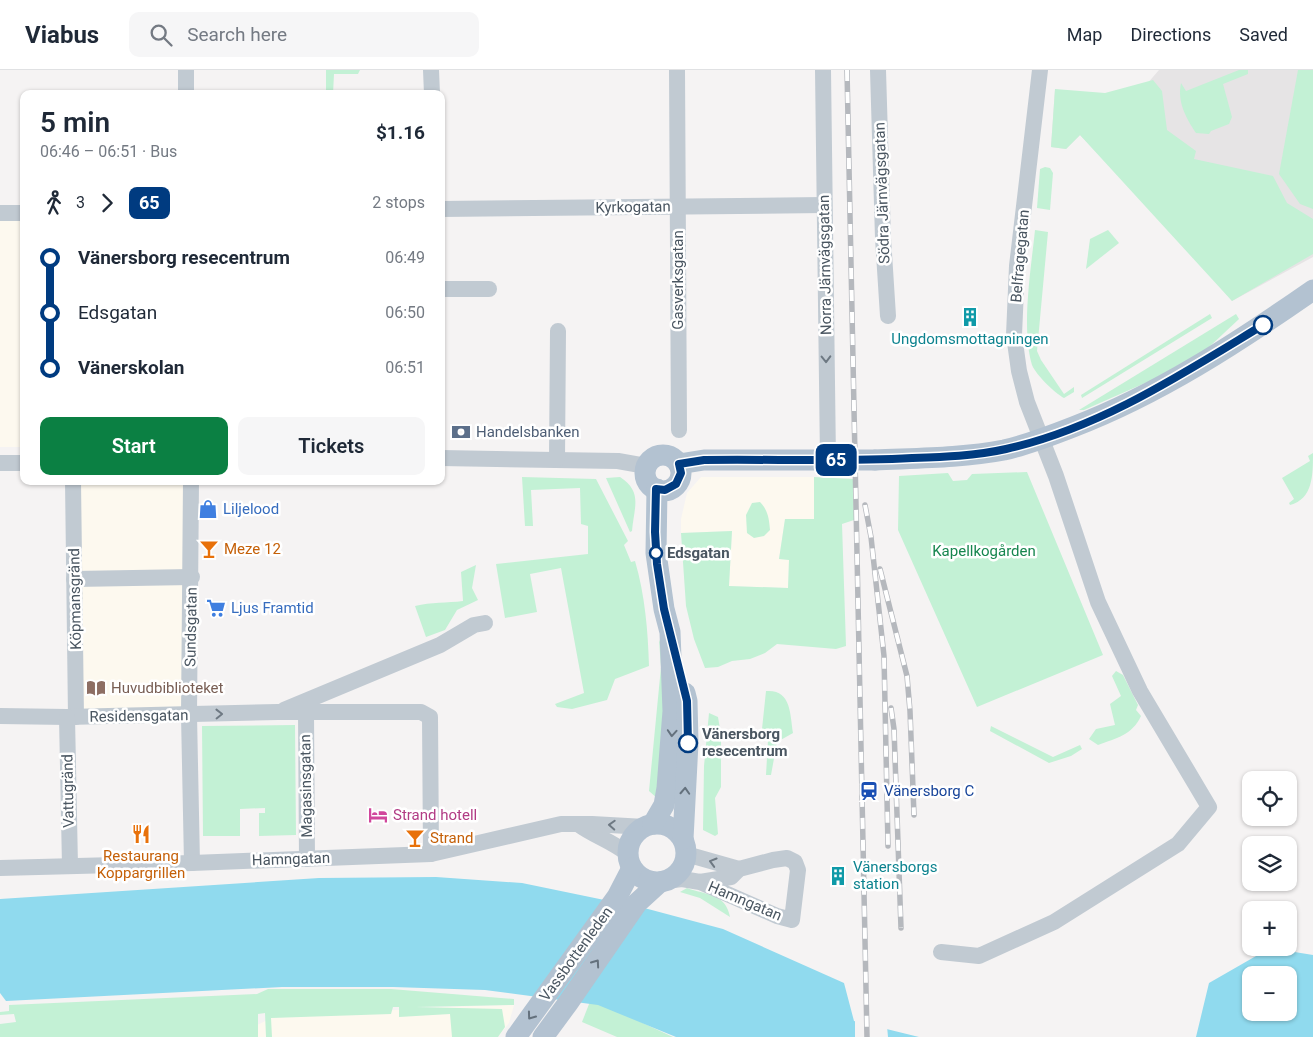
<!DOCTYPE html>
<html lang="en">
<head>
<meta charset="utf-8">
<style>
  :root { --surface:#fff; --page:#f6f6f7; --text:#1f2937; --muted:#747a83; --line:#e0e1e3; --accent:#0b8043 }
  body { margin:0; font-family:Roboto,sans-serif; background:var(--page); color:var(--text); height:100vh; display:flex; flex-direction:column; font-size:19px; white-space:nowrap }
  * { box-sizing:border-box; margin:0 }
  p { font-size:16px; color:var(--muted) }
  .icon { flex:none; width:28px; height:28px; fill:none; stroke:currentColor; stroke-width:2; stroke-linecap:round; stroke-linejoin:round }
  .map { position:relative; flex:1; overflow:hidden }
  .details { position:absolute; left:20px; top:20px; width:425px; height:395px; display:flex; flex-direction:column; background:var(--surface); border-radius:10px; box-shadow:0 1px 4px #0004 }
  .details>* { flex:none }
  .badge { padding:0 10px; border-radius:8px; font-size:18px; line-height:32px }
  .fabs { position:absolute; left:1242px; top:701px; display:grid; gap:10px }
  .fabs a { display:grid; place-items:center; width:55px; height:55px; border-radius:10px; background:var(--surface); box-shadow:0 1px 4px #0004; font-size:25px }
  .map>.badge { position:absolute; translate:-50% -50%; box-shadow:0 0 0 2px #fff }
  .legs { display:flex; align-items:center; gap:8px; height:55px; padding:0 20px; font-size:16px }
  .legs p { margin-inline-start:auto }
  .summary { display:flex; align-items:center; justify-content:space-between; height:85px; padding:0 20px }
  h1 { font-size:28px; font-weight:600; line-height:38px }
  .action { display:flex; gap:10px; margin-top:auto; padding:10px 20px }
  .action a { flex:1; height:58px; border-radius:10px; background:var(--accent); color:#fff; font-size:20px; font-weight:600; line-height:58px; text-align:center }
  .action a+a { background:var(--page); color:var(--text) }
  ul { padding:0 20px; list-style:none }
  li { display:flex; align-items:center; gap:18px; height:55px; font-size:19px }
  li i { display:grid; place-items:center; width:8px; height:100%; margin:0 6px; background:currentColor }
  li i::after { content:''; width:12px; height:12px; margin:-6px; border:4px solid; border-radius:50%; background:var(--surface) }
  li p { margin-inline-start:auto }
  li:first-child i { background:linear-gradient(#0000 50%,currentColor 0) }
  li:last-child i { background:linear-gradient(currentColor 50%,#0000 0) }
  header { display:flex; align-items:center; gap:30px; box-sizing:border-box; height:70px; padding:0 25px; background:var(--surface); border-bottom:1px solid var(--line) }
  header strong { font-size:24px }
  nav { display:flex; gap:28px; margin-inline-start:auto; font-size:18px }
  .search { width:350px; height:45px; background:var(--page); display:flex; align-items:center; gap:12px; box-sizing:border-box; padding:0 18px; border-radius:10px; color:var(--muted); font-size:19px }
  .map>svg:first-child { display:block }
</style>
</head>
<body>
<header>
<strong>Viabus</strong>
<div class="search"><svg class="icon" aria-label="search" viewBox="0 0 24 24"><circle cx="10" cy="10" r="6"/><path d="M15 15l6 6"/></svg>Search here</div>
<nav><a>Map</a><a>Directions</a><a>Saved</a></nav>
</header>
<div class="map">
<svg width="1313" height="967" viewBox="0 0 1313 967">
  <rect width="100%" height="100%" fill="#f5f3f3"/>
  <g fill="#fdf9ef">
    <rect x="0" y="148" width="24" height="229"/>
    <polygon points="701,407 814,407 814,449 785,449 779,489 789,490 788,518 729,516 732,461 681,463 681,449 687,423"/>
    <polygon points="77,411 188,411 188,504 77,506"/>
    <polygon points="189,510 187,642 79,644 77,512"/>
    <polygon points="514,935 509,953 498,967 234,967 271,948 443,937"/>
  </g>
  <polygon fill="#e6e4e5" points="1159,0 1313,0 1313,187 1232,231 1187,178 1080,65 1066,79 1051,77 1055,19 1092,29 1146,15"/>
  <g fill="#c3f1d5">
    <polygon points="326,0 360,0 358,4 334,4 333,24 326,24"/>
    <path d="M 1239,0 L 1248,0 L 1248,4 L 1223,14 L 1232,47 L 1229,54 L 1211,61 L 1209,64 L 1196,63 C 1186,48 1177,32 1181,13 L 1186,21 Z"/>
    <polygon points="1298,0 1313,0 1313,139 1300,134 1279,104"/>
    <polygon points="1153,10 1162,21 1167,60 1196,81 1194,89 1273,106 1287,133 1313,149 1313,184 1232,231 1080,65 1066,79 1051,77 1055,19 1105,23"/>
    <polygon points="1045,97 1050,98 1053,103 1050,140 1037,138 1040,99"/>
    <path d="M 1035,160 L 1048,162 L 1037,281 L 1041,290 L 1064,324 L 1074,317 L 1074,322 L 1064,328 C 1055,323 1036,305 1032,295 C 1021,258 1031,199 1035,160 Z"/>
    <polygon points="1108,160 1119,173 1086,199 1090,169"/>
    <polygon points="1210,244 1212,248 1082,328 1081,325"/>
    <polygon points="1236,244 1239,249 1207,279 1152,310 1084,340 1079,340"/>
    <path d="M 1313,383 C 1313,405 1313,429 1290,435 L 1289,433 L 1294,429 L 1282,408 L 1310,391 L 1308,386 Z"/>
    <polygon points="1027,402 1103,585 977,637 898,460 899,406 948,403 953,411 967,410 972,404"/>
    <path d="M 522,407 L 596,409 L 628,471 L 624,475 L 631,492 L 635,491 C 645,525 648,561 649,596 L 615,609 L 607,630 L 572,639 L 557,637 L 555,634 L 584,623 L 561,498 L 530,504 L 537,542 L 505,548 L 496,494 L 588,484 L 588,456 L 581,454 L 580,418 L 531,420 L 533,456 L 525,456 Z"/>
    <path d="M 620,407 C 643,422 634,437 632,461 L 630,462 L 606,408 Z"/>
    <polygon points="814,407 853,409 854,450 842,454 846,576 836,579 777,574 765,583 750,589 732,591 718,597 705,598 694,569 686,536 681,463 732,461 729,516 788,518 789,490 779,489 785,449 814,449"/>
    <path d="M 760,432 C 768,440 769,449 770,460 L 764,466 L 754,468 L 747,463 L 746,445 L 752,433 Z"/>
    <path d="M 476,495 L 472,518 L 478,530 L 457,540 L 445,560 L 426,567 L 415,536 C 431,532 447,533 463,531 L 461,502 Z"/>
    <polygon points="659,570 661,574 666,614 657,728 649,721 661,597"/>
    <path d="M 1116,601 L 1123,605 L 1138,635 L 1136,640 L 1141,646 C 1132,665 1117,668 1098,675 L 1089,669 L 1096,659 L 1115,655 L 1110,634 L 1121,626 L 1112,606 Z"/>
    <path d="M 766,621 C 791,619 790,643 793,663 L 777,672 L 771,705 L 766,705 L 768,670 L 762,659 Z"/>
    <polygon points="709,643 718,647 721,665 721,717 715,728 718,764 715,766 703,760 704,696"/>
    <polygon points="295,655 296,765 259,766 259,743 265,743 265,738 240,739 240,766 203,766 202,656"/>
    <polygon points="991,656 1053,687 1080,675 1082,679 1071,686 1049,693 990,661"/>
    <path d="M 687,818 C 705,825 726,823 730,847 L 700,828 L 680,822 Z"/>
    <polygon points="268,919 391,919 514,929 514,935 416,937 502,939 505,957 498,967 452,967 450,944 399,947 399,937 393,937 391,944 271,948 272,967 266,967 265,943 258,944 258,967 0,967 0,954 16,952 14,944 0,945 0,942 9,941 9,935 257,924"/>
    <polygon points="591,929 673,967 617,967 582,952"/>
  </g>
  <g fill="#90daee" fill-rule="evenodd">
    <polygon points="436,807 522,813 648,839 723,859 844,913 854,951 919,967 676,967 598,935 485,920 393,917 282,917 6,931 0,923 0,829 319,808"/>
    <path d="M 1270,878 L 1313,885 L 1313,967 L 1196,967 L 1209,913 ZM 1251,905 L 1289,905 L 1289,942 L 1251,942 Z"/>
  </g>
  <polygon fill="#f5f3f3" points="855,944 856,949 887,956 888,967 855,967"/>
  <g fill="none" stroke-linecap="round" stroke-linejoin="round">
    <g stroke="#c1cad2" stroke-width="16">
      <polyline points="186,0 186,24"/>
      <polyline points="431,0 432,24"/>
      <polyline points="677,0 679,360"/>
      <polyline points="823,0 828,390"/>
      <polyline points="878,0 883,168 888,246"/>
      <polyline points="441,139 824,135"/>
      <polyline points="0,143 24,143"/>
      <polyline points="441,219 489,219"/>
      <polyline points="441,388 618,391 646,396"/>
      <polyline points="557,389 558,261"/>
      <polyline points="0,393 24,393"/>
      <polyline points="73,411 76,647"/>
      <polyline points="191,411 189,645 192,793"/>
      <polyline points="74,509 192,507"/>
      <polyline points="284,640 440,575 474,555 485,553"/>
      <polyline points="306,643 307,789"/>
      <polyline points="0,646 67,647 278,642 421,642 430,647 431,784"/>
      <polyline points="67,647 70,796"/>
      <path d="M 578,754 C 594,766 612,771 628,784"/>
      <polyline points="686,784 739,799"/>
      <polyline points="0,798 192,793 431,784 561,754 592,754 645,757"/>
      <polyline points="666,811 682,809 700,812 731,807 739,799 773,790 787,788 795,792 798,800 792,850 777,846 700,812"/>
      <polyline points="941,882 979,886 1054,852 1178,774 1209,737 1140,621 1098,532 1056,406 1027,332 1019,301 1014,265 1017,196 1040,0"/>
    </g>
    <g stroke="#b3c2d1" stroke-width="21">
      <circle cx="663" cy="403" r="18"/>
      <path d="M 875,390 C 918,388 962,388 1004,380 C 1027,375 1050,366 1073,357 C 1159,324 1237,273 1313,220"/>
      <polyline points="679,394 704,390 838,390"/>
      <circle cx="657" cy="783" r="29"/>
      <polyline points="653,754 664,735 667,718 673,641 670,562 664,539 656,483 657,419"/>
      <polyline points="683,769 688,673 687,631 685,623"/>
      <polyline points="516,967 617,827 632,798"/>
      <polyline points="543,967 568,933 637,833 660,812"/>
    </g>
    <g stroke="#b5b8bd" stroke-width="5.5">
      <g id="rail">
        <polyline points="847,0 867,967"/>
        <polyline points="865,435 871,467 884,586 888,776"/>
        <polyline points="880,499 907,606 910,641 914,745"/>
        <polyline points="891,638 894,659 901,858"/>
      </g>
    </g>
    <use href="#rail" stroke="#fff" stroke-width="4" stroke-dasharray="11" stroke-linecap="butt"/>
    <polyline stroke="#b3c2d1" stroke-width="21" points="838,390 875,390"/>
  </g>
  <defs><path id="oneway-chevron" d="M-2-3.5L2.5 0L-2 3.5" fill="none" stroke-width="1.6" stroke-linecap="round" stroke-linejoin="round" transform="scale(1.25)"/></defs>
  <g stroke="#6e7983">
    <use href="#oneway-chevron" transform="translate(826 289) rotate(89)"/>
    <use href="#oneway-chevron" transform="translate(219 644) rotate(-1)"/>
    <use href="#oneway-chevron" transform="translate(612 755) rotate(-177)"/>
    <use href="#oneway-chevron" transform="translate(713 792) rotate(-164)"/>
  </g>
  <g stroke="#64717d">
    <use href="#oneway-chevron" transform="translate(672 663) rotate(94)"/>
    <use href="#oneway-chevron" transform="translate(685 721) rotate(-87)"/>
    <use href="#oneway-chevron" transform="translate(596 893) rotate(-55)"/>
    <use href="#oneway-chevron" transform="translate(531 946) rotate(126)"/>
  </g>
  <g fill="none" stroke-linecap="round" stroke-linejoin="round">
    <g stroke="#fff" stroke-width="11">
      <path id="line-1" d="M 688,673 L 687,631 L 664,539 L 657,494 L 655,462 L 656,419 L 665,420 L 676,414 L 681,403 L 679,394 L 704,390 C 773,389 842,392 912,388 C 943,387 975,386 1006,379 C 1100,358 1182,304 1263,255"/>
    </g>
    <use href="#line-1" stroke="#003b80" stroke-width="8"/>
  </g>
  <defs>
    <g id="building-bare" transform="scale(1.5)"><path d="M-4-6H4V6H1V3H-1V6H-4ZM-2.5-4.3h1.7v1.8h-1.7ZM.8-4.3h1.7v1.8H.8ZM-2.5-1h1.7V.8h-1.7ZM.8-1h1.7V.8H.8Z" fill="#0f9aa8" stroke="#fff" stroke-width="2.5" paint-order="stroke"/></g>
    <g id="bank-bare" transform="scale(1.5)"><path d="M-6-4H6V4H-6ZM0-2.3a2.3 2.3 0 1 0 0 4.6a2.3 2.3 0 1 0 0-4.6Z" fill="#5c6f8a" stroke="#fff" stroke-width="2.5" paint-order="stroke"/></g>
    <g id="shop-bare" transform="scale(1.5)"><path d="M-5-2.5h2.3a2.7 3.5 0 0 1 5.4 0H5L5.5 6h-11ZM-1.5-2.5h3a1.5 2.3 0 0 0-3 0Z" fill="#3f7fe0" stroke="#fff" stroke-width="2.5" paint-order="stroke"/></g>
    <g id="bar-bare" transform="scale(1.5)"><path d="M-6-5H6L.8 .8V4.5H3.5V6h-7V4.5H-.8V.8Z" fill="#e8710a" stroke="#fff" stroke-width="2.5" paint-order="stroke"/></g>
    <g id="supermarket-bare" transform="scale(1.5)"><path d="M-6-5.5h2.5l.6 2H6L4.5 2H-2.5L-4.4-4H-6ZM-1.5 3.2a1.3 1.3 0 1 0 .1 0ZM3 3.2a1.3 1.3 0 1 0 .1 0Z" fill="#3f7fe0" stroke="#fff" stroke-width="2.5" paint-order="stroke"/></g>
    <g id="library-bare" transform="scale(1.5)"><path d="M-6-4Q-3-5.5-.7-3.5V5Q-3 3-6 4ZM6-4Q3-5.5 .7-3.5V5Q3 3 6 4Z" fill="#8d6e63" stroke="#fff" stroke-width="2.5" paint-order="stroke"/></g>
    <g id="station-bare" transform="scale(1.5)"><path d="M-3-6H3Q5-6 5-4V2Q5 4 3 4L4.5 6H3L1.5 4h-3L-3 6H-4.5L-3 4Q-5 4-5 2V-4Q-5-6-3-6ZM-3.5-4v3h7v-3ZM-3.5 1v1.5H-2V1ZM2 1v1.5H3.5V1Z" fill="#1a4fb4" stroke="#fff" stroke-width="2.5" paint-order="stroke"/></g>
    <g id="hotel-bare" transform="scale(1.5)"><path d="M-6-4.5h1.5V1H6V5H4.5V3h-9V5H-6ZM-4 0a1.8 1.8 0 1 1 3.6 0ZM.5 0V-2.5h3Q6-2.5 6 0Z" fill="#d1479c" stroke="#fff" stroke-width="2.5" paint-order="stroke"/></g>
    <g id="restaurant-bare" transform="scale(1.5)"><path d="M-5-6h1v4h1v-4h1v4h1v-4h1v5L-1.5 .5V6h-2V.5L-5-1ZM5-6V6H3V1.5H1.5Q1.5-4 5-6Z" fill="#e8710a" stroke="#fff" stroke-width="2.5" paint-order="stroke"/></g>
  </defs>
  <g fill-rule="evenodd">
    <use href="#building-bare" x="970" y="247"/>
    <use href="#bank-bare" x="461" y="362"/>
    <use href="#shop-bare" x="208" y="439"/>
    <use href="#bar-bare" x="209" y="479"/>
    <use href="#supermarket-bare" x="216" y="538"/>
    <use href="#library-bare" x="96" y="618"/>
    <use href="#station-bare" x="869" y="721"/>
    <use href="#hotel-bare" x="378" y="745"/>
    <use href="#restaurant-bare" x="141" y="764"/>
    <use href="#bar-bare" x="415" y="768"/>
    <use href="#building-bare" x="838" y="806"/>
  </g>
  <g fill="#fff" stroke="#003b80" stroke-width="2.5">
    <circle cx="1263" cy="255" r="9"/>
    <circle cx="656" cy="483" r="6"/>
    <circle cx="688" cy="673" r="9"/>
  </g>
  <g text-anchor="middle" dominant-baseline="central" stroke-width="5" stroke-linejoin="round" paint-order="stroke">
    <g font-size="15" fill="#4a5661" stroke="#fff">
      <text transform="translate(882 123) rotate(-92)">Södra Järnvägsgatan</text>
      <text transform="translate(633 137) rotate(-1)">Kyrkogatan</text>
      <text transform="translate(1020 186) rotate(-85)">Belfragegatan</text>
      <text transform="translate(825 195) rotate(-91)">Norra Järnvägsgatan</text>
      <text transform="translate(678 210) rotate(-90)">Gasverksgatan</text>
      <text transform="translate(75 529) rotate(-91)">Köpmansgränd</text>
      <text transform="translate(191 557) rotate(-89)">Sundsgatan</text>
      <text transform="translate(139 646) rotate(-1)">Residensgatan</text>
      <text transform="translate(306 716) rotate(-91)">Magasinsgatan</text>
      <text transform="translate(68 721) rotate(-91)">Vattugränd</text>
      <text transform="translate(291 789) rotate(-2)">Hamngatan</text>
      <text transform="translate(745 831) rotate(23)">Hamngatan</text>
      <text transform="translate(576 884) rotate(-54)">Vassbottenleden</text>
    </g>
    <g font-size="15" fill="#0d838f" stroke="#fff">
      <text x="970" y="269">Ungdomsmottagningen</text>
      <text x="853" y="797" text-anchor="start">Vänersborgs<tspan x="853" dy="17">station</tspan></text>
    </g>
    <g font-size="15" fill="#4e5e75" stroke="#fff" text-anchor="start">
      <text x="476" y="362">Handelsbanken</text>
    </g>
    <g font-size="15" fill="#366cbe" stroke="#fff" text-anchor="start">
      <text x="223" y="439">Liljelood</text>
      <text x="231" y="538">Ljus Framtid</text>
    </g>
    <g font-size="15" fill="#c56008" stroke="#fff" text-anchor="start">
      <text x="224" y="479">Meze 12</text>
      <text x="430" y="768">Strand</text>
      <text x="141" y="786" text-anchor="middle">Restaurang<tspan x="141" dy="17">Koppargrillen</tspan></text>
    </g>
    <g font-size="15" fill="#17864f" stroke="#fff">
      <text x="984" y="481">Kapellkogården</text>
    </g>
    <g font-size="15" font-weight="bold" fill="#4a5661" stroke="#fff" text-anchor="start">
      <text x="667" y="483">Edsgatan</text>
      <text x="702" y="664">Vänersborg<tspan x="702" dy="17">resecentrum</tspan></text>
    </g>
    <g font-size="15" fill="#785e54" stroke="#fff" text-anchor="start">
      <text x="111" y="618">Huvudbiblioteket</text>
    </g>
    <g font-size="15" fill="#164399" stroke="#fff" text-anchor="start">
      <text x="884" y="721">Vänersborg C</text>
    </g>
    <g font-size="15" fill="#b23c85" stroke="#fff" text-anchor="start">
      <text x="393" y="745">Strand hotell</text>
    </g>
  </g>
</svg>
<div class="fabs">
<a><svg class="icon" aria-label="locate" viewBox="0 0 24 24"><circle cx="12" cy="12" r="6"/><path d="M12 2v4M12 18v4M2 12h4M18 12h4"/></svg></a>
<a><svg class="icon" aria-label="layers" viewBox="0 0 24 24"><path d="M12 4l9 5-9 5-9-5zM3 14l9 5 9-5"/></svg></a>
<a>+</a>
<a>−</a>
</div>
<b class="badge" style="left:836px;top:390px;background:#003b80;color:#fff">65</b>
<section class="details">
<div class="summary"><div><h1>5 min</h1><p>06:46 – 06:51 · Bus</p></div><b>$1.16</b></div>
<div class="legs"><svg class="icon" aria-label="walk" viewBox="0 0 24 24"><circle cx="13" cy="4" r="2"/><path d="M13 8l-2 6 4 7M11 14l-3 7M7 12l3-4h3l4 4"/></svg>3<svg class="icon" aria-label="forward" viewBox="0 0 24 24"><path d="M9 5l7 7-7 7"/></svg><b class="badge" style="background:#003b80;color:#fff">65</b><p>2 stops</p></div>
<ul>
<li><i style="color:#003b80"></i><b>Vänersborg resecentrum</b><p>06:49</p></li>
<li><i style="color:#003b80"></i><span>Edsgatan</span><p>06:50</p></li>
<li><i style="color:#003b80"></i><b>Vänerskolan</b><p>06:51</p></li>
</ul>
<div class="action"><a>Start</a><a>Tickets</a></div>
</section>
</div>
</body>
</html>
